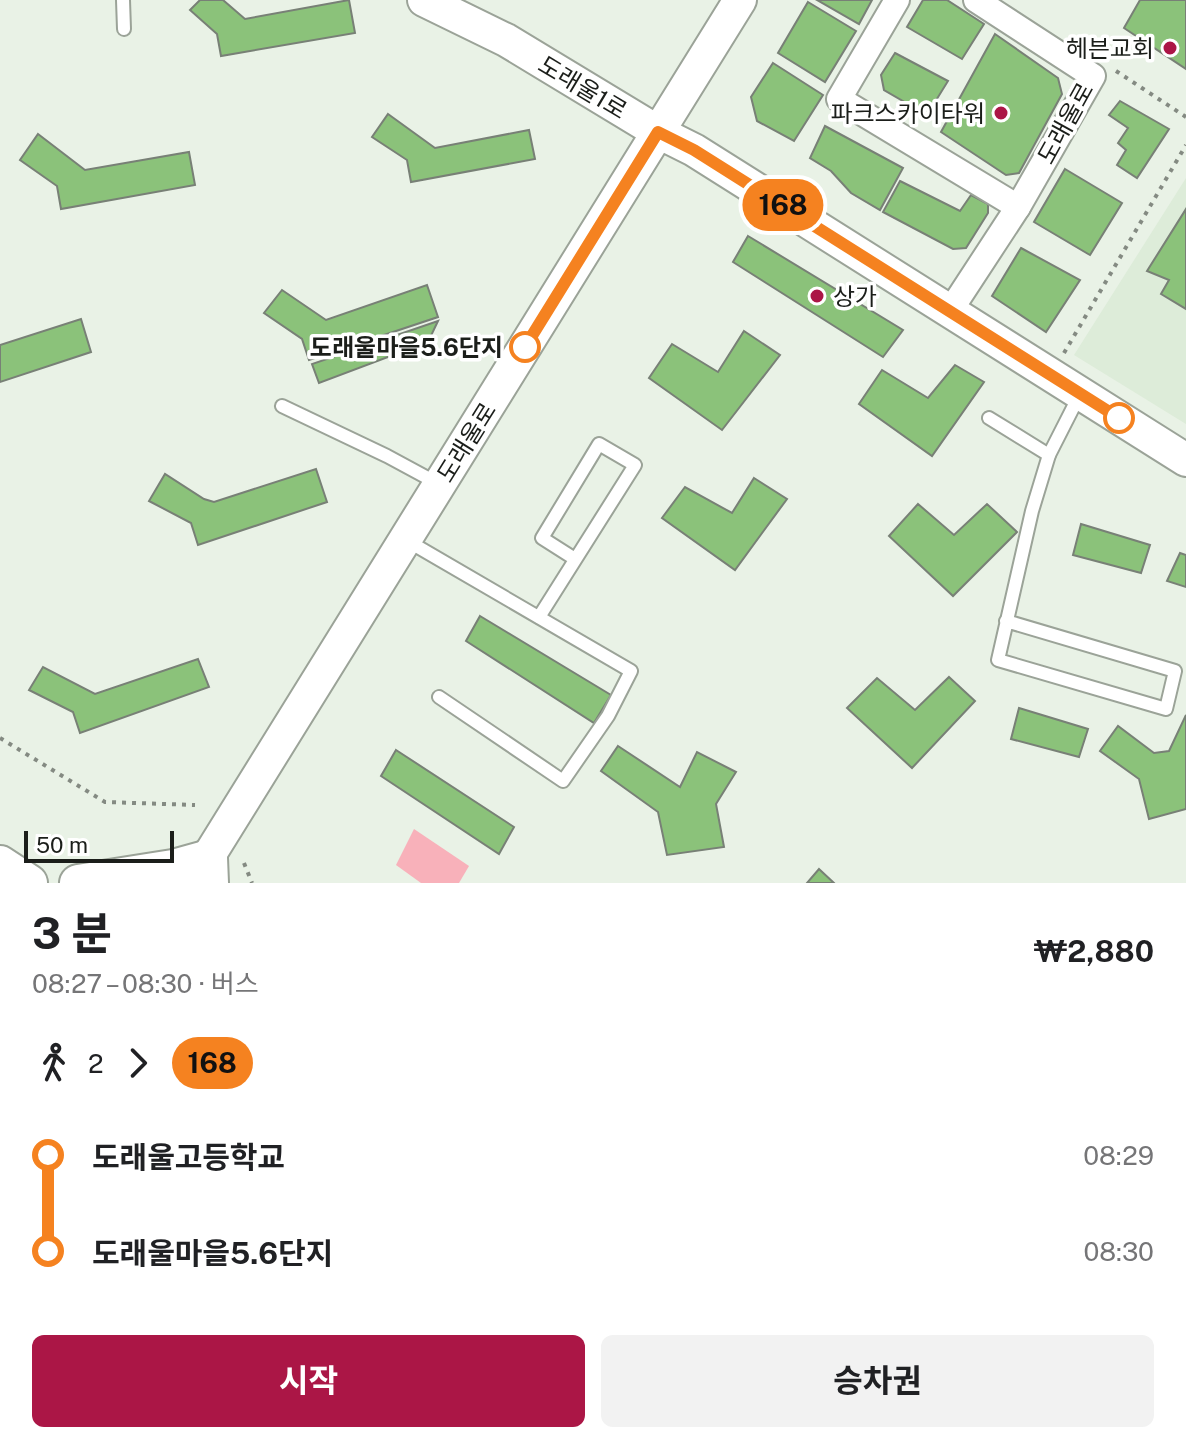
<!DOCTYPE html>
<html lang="ko">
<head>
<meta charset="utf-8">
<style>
  :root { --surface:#fff; --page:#f2f2f2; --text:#202124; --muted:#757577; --accent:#ab1646 }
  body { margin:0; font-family:"Public Sans","Noto Sans KR",sans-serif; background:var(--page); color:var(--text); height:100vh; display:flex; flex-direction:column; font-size:30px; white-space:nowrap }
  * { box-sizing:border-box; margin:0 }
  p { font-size:26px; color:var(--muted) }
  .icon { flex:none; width:44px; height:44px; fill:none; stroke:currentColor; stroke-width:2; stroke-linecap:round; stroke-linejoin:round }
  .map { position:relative; height:883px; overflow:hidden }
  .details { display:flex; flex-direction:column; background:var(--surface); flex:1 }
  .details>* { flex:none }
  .badge { padding:0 16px; border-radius:26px; font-size:28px; line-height:52px }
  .scale { position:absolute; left:24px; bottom:20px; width:150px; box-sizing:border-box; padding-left:8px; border:4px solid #1b1e1a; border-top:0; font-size:22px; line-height:28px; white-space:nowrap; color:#1b1e1a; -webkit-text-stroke:6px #fff; paint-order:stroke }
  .map>.badge { position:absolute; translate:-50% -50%; box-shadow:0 0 0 4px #fff }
  .legs { display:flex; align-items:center; gap:12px; height:88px; padding:0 32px; font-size:26px }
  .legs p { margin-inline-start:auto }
  .summary { display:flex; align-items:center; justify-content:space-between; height:136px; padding:0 32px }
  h1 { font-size:44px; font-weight:700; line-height:60px }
  .cta { display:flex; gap:16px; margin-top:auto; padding:16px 32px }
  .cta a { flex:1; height:92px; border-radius:12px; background:var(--accent); color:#fff; font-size:32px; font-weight:700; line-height:92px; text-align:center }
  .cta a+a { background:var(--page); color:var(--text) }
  ul { padding:0 32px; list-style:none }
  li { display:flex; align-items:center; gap:28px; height:96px; font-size:30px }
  li i { display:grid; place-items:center; width:12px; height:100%; margin:0 10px; background:currentColor }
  li i::after { content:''; width:20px; height:20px; margin:-10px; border:6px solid; border-radius:50%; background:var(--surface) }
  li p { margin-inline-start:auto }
  li:first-child i { background:linear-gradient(#0000 50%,currentColor 0) }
  li:last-child i { background:linear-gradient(currentColor 50%,#0000 0) }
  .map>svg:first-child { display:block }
</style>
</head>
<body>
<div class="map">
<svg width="1186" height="883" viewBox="0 0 1186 883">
  <rect width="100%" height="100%" fill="#e9f2e6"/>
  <polygon fill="#ddecd9" points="1186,178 1186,424 1074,355"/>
  <polygon fill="#f8b1ba" points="414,829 469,866 459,883 421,883 396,865"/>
  <g fill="#8bc27a" stroke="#788076" stroke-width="2">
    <polygon points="200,0 223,0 245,19 349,0 355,33 221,56 217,34 190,10"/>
    <polygon points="817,0 872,0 859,24"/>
    <polygon points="923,0 947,0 984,24 962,59 907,27"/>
    <polygon points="1140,0 1186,0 1186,69 1124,28"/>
    <polygon points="808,2 856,31 825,82 778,53"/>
    <polygon points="995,34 1058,78 1062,94 1019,173 1006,175 941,132"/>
    <polygon points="895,53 948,81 927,115 884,90 881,75"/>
    <polygon points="773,63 823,95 794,141 757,121 751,97"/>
    <polygon points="1120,101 1169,129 1137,178 1117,165 1126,150 1118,143 1128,128 1109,115"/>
    <polygon points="388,114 435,148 529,130 535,159 411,182 407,160 372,137"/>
    <polygon points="825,126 903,168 880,210 851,193 831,171 810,158"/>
    <polygon points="38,134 85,170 189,152 195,185 61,209 57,186 20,160"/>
    <polygon points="1065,169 1122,203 1090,255 1034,222"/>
    <polygon points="900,181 960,211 971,195 988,204 988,213 966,248 953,249 883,212"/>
    <polygon points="1186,209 1186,309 1161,294 1169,280 1147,271"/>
    <polygon points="748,236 903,330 883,357 733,262"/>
    <polygon points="1021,248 1080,280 1046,332 992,296"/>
    <polygon points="427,285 438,317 309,360 302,339 264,313 282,290 326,320"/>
    <polygon points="81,319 91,352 0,382 0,345"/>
    <polygon points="438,321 428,342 319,383 312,364"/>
    <polygon points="744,331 780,355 722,430 649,378 672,344 718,372"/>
    <polygon points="955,365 984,382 932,456 859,404 882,370 928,398"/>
    <polygon points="316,469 327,502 198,545 191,523 149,501 165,474 204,499 214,502"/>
    <polygon points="754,478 787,499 735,570 662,518 685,487 732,513"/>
    <polygon points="918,504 954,535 987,504 1017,532 953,596 889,536"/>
    <polygon points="1081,524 1150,545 1141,573 1073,555"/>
    <polygon points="1180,553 1186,555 1186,587 1167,581"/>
    <polygon points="480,616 611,695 594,723 466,641"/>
    <polygon points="198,659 209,687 80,733 73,712 29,690 43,667 95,694"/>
    <polygon points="949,677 975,701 912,768 847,708 877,678 915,710"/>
    <polygon points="1019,708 1088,729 1079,757 1011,739"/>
    <polygon points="1186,715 1186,809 1149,819 1139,779 1100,751 1118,726 1154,753 1169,751"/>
    <polygon points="618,746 680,787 697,752 736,772 716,804 724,847 667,855 658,812 601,771"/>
    <polygon points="396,750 514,827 499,854 381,776"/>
    <polygon points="819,869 834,883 807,883"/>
  </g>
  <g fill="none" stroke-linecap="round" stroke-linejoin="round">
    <g stroke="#9ba398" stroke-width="16">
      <g id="lane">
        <polyline points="123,0 124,29"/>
        <polyline points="282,406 387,456 437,483"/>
        <polyline points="989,418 1049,455"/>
        <polyline points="406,540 631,671 608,716 563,781 439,697"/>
        <polyline points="539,617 635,465 599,444 542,538 575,559"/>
        <polyline points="1006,621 1175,671 1166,709 998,660 1032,511 1049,455 1080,394"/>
      </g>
    </g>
    <g stroke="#9ba398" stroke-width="28">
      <g id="street">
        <polyline points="897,0 839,99 1018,207"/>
        <polyline points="950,311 1018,207 1093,76 976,0"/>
      </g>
    </g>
    <g stroke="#9ba398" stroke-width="36">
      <g id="secondary">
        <polyline points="424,0 506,40 658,132 694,150 1186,460"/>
        <polyline points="192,883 740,0"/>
      </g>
    </g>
    <g stroke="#9ba398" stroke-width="40">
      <g id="primary">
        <polyline points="0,864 29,883"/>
        <polyline points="78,883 173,868 209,858 210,883"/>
      </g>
    </g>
    <g stroke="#848a82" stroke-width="4" stroke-dasharray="4 6" stroke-linecap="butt">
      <polyline points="1116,71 1186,117"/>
      <polyline points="1064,353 1186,145"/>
      <polyline points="0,738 105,802 195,805"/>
      <polyline points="244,863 252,883"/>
    </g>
    <use href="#lane" stroke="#fff" stroke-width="12"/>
    <use href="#street" stroke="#fff" stroke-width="24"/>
    <use href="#secondary" stroke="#fff" stroke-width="32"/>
    <use href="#primary" stroke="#fff" stroke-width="36"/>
  </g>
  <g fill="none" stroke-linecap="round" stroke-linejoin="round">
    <g stroke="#fff" stroke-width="18">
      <polyline id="line-1" points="525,347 658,132 694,150 1119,418"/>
    </g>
    <use href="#line-1" stroke="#f58220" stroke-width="12"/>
  </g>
  <g fill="#ab1646" stroke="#fff" stroke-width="3">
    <circle cx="1170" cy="48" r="8"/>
    <circle cx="1001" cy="113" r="8"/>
    <circle cx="817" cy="296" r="8"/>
  </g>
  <g fill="#fff" stroke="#f58220" stroke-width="4">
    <circle cx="525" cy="347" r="14"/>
    <circle cx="1119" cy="418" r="14"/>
  </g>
  <g text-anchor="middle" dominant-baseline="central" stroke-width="7" stroke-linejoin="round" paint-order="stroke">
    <g font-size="24" fill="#1b1e1a" stroke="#fff" text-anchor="end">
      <text x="1154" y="48">헤븐교회</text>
      <text x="985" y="113">파크스카이타워</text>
      <text x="833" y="296" text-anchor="start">상가</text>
    </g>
    <g font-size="24" fill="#1b1e1a" stroke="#fff">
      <text transform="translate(583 87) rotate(31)">도래울1로</text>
      <text transform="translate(1065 123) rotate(-61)">도래울로</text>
      <text transform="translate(466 442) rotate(-58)">도래울로</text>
    </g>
    <g font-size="24" font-weight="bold" fill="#1b1e1a" stroke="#fff" text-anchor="end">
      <text x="503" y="347">도래울마을5.6단지</text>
    </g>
  </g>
</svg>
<div class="scale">50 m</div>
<b class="badge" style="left:783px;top:205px;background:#f58220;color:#111">168</b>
</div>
<section class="details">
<div class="summary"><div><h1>3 분</h1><p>08:27 – 08:30 · 버스</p></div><b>₩2,880</b></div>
<div class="legs"><svg class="icon" aria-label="walk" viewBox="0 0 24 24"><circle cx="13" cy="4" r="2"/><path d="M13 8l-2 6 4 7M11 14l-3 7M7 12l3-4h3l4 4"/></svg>2<svg class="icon" aria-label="forward" viewBox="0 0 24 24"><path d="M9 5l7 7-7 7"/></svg><b class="badge" style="background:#f58220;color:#111">168</b></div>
<ul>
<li><i style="color:#f58220"></i><b>도래울고등학교</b><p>08:29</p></li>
<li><i style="color:#f58220"></i><b>도래울마을5.6단지</b><p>08:30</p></li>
</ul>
<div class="cta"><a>시작</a><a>승차권</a></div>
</section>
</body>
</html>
